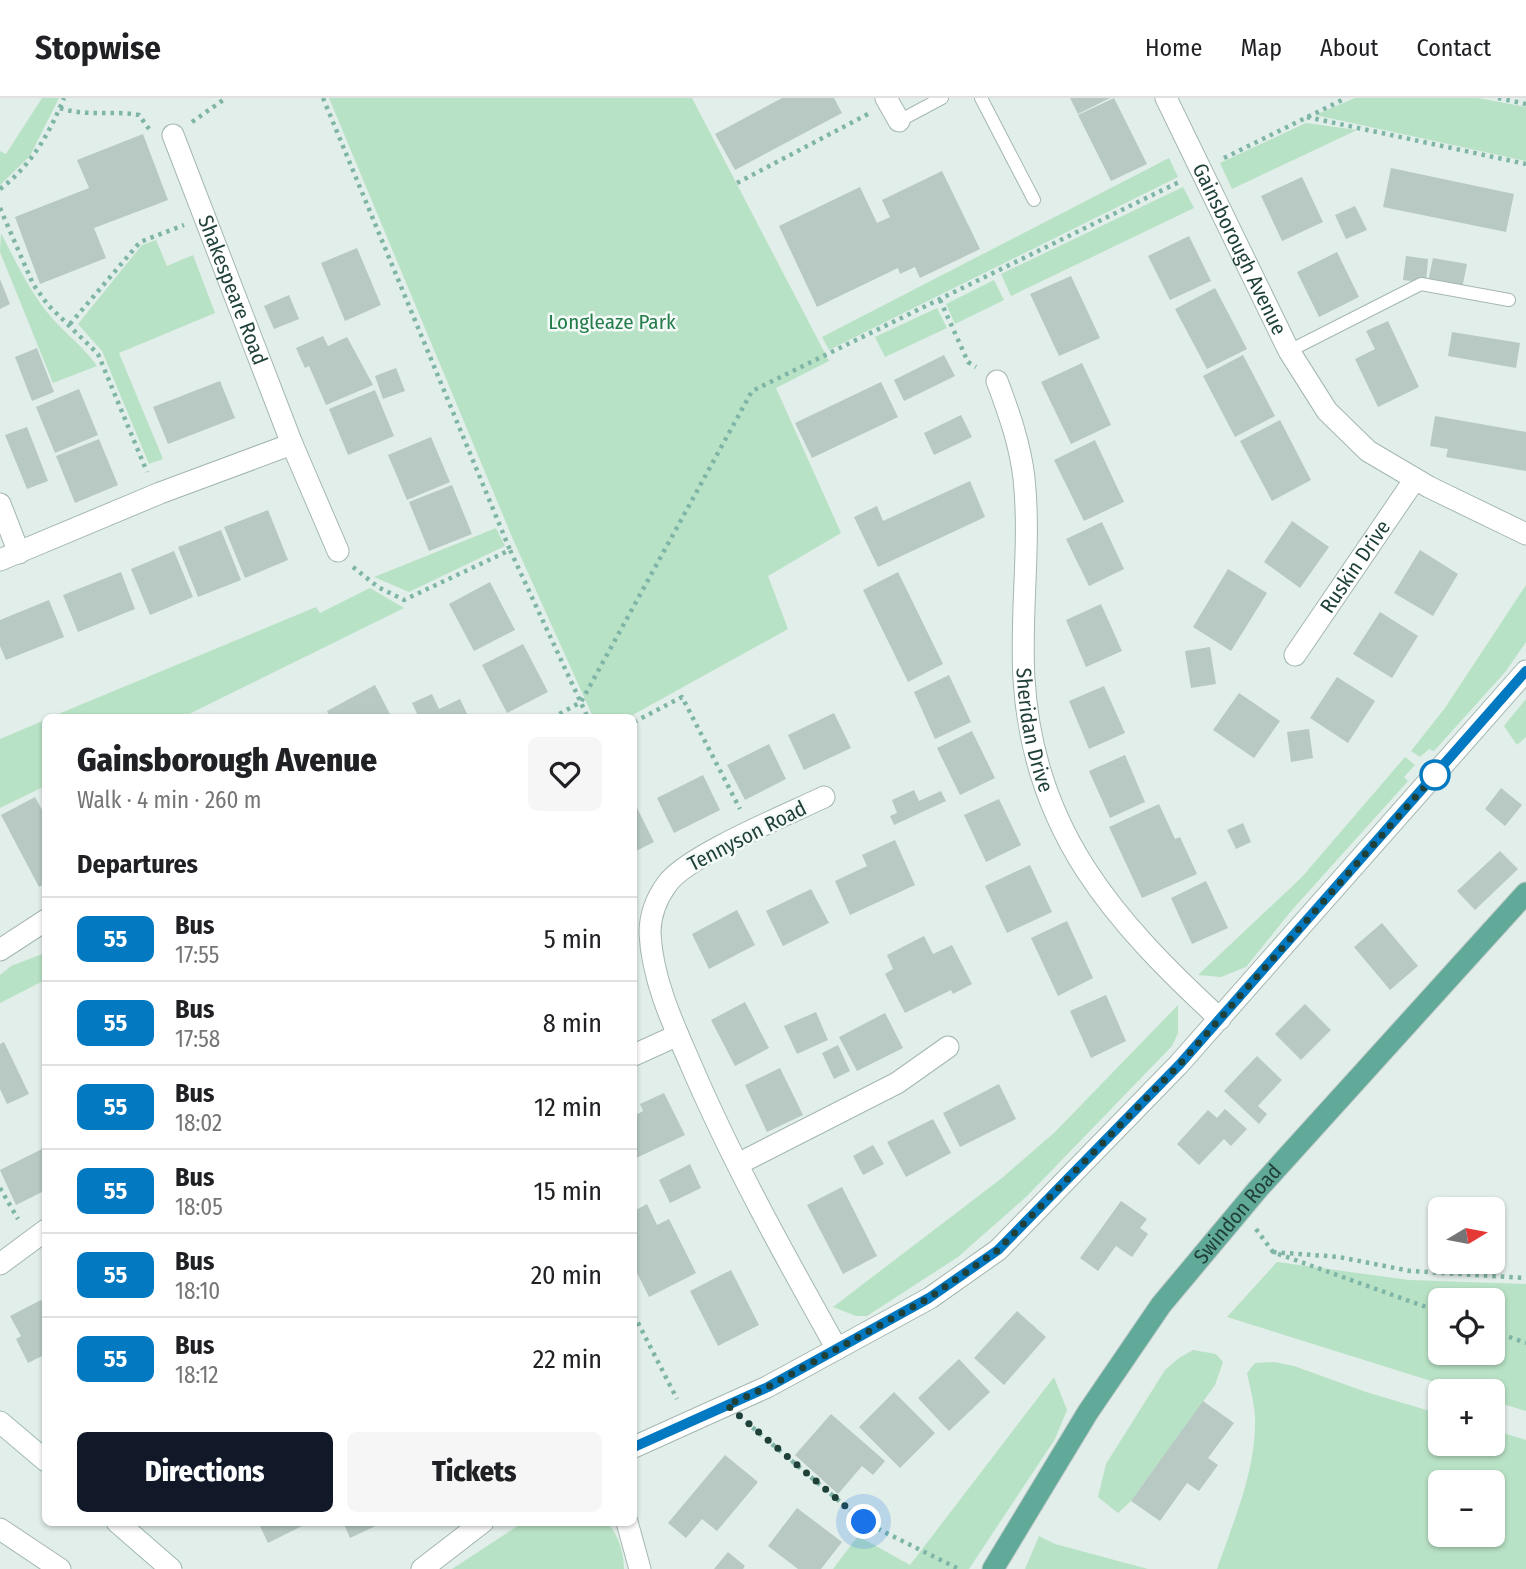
<!DOCTYPE html>
<html lang="en">
<head>
<meta charset="utf-8">
<style>
  :root { --surface:#fff; --page:#f6f6f6; --text:#202124; --muted:#757577; --line:#e0e0e0; --accent:#111827 }
  body { margin:0; font-family:"Fira Sans Condensed",sans-serif; background:var(--page); color:var(--text); height:100vh; display:flex; flex-direction:column; font-size:26px; white-space:nowrap }
  * { box-sizing:border-box; margin:0 }
  p { font-size:23px; color:var(--muted) }
  .icon { flex:none; width:38px; height:38px; fill:none; stroke:currentColor; stroke-width:2; stroke-linecap:round; stroke-linejoin:round }
  .map { position:relative; flex:1; overflow:hidden }
  .side { position:absolute; left:42px; top:616px; width:595px; height:812px; display:flex; flex-direction:column; background:var(--surface); border-radius:10px; box-shadow:0 2px 5px #0004 }
  .side>* { flex:none }
  .badge { padding:0 14px; border-radius:10px; font-size:24px; line-height:46px }
  .needle { width:46px; rotate:80deg }
  .buttons { position:absolute; left:1428px; top:1099px; display:grid; gap:14px }
  .buttons a { display:grid; place-items:center; width:77px; height:77px; border-radius:10px; background:var(--surface); box-shadow:0 2px 5px #0004; font-size:35px }
  .you { position:absolute; width:35px; height:35px; margin:-18px; border:5px solid #fff; border-radius:50%; background:#1a73e8; box-shadow:0 0 0 10px #1a73e833 }
  .map>.badge { position:absolute; translate:-50% -50%; box-shadow:0 0 0 4px #fff }
  h2 { padding:0 35px; font-size:26px; line-height:63px }
  .round { display:grid; place-items:center; flex:none; width:74px; height:74px; border-radius:10px; background:var(--page) }
  .overview { display:flex; align-items:center; justify-content:space-between; height:119px; padding:0 35px }
  h1 { font-size:33px; font-weight:800; line-height:52px }
  .cta { display:flex; gap:14px; margin-top:auto; padding:14px 35px }
  .cta a { flex:1; height:80px; border-radius:10px; background:var(--accent); color:#fff; font-size:28px; font-weight:800; line-height:80px; text-align:center }
  .cta a+a { background:var(--page); color:var(--text) }
  ul { padding:0; list-style:none }
  li { display:flex; align-items:center; gap:21px; height:84px; padding:0 35px; border-top:2px solid var(--line) }
  li div { flex:1 }
  li b { display:block; font-size:26px }
  li em { font-style:normal }
  li .badge { min-width:77px; font-weight:700; text-align:center }
  header { display:flex; align-items:center; gap:42px; box-sizing:border-box; height:98px; padding:0 35px; background:var(--surface); border-bottom:2px solid var(--line) }
  header strong { font-size:33px }
  nav { display:flex; gap:38px; margin-inline-start:auto; font-size:24px }
  .map>svg:first-child { display:block }
</style>
</head>
<body>
<header>
<strong>Stopwise</strong>
<nav><a>Home</a><a>Map</a><a>About</a><a>Contact</a></nav>
</header>
<div class="map">
<svg width="1526" height="1471" viewBox="0 0 1526 1471">
  <rect width="100%" height="100%" fill="#e2eee9"/>
  <g fill="#b8e2c5" fill-rule="evenodd">
    <polygon points="42,0 59,0 30,58 0,87 0,53 6,56"/>
    <polygon points="329,0 692,0 829,263 776,290 841,435 768,478 788,531 629,619 593,619 515,446"/>
    <polygon points="1355,0 1478,0 1526,9 1526,63 1315,17"/>
    <polygon points="1306,25 1357,32 1232,91 1220,65"/>
    <polygon points="1169,60 1178,79 829,252 822,239"/>
    <polygon points="1183,89 1194,110 1011,198 1001,176"/>
    <path d="M 1,135 C 16,164 30,195 52,220 C 67,237 84,249 97,268 L 53,285 L 0,154 Z"/>
    <polygon points="156,142 167,168 193,157 215,215 119,255 163,361 149,366 102,253 78,226 142,147"/>
    <polygon points="994,182 1004,202 955,226 946,206"/>
    <polygon points="937,210 947,230 885,259 875,239"/>
    <polygon points="496,430 505,448 409,494 374,479"/>
    <polygon points="1526,487 1526,544 1506,573 1434,653 1429,651 1420,659 1411,653 1445,610"/>
    <polygon points="370,490 404,510 183,619 51,619 316,509 320,515"/>
    <polygon points="1526,601 1526,639 1517,647 1504,628"/>
    <polygon points="45,622 45,688 0,710 0,641"/>
    <polygon points="1405,659 1415,667 1404,679 1408,683 1292,812 1246,869 1221,879 1198,877 1302,779"/>
    <polygon points="45,855 45,882 0,905 0,877 11,868"/>
    <polygon points="1178,907 1178,935 1172,948 1027,1098 958,1159 867,1218 856,1218 833,1209 1002,1080 1055,1034"/>
    <path d="M 1277,1164 L 1409,1182 L 1526,1186 L 1526,1313 L 1493,1303 L 1493,1293 L 1463,1293 L 1227,1219 ZM 1440,1202 L 1493,1202 L 1493,1255 L 1440,1255 Z"/>
    <polygon points="1193,1252 1216,1256 1223,1264 1215,1287 1131,1403 1118,1415 1098,1399 1106,1366 1165,1272 1179,1260"/>
    <path d="M 1274,1264 L 1294,1268 L 1366,1294 L 1440,1316 L 1440,1346 L 1493,1346 L 1493,1332 L 1526,1342 L 1526,1471 L 1217,1471 C 1234,1422 1257,1370 1255,1318 C 1254,1304 1250,1289 1247,1275 L 1255,1265 ZM 1440,1384 L 1493,1384 L 1493,1437 L 1440,1437 Z"/>
    <polygon points="1054,1279 1067,1312 1055,1341 969,1471 833,1471 858,1438 910,1467"/>
    <path d="M 522,1425 L 607,1425 C 618,1435 624,1456 624,1471 L 452,1471 Z"/>
    <polygon points="1039,1438 1055,1446 1148,1471 1025,1471"/>
  </g>
  <g fill="#b7c9c2">
    <polygon points="782,0 834,0 842,15 735,72 715,36"/>
    <polygon points="1070,0 1110,0 1078,16"/>
    <polygon points="1114,0 1147,66 1111,83 1078,17"/>
    <polygon points="143,36 168,102 94,130 106,160 40,186 15,119 89,90 77,62"/>
    <polygon points="1391,70 1514,96 1506,134 1383,109"/>
    <polygon points="942,73 980,151 920,180 915,169 900,176 898,170 817,209 779,128 860,89 877,125 890,119 882,102"/>
    <polygon points="1302,79 1323,124 1282,143 1261,98"/>
    <polygon points="1355,108 1367,132 1346,141 1335,117"/>
    <polygon points="1189,138 1211,183 1170,202 1148,158"/>
    <polygon points="357,150 381,207 345,223 321,165"/>
    <polygon points="1337,154 1359,199 1319,219 1297,174"/>
    <polygon points="1406,158 1428,161 1426,185 1403,182"/>
    <polygon points="1433,160 1467,166 1462,191 1428,184"/>
    <polygon points="1071,178 1100,240 1059,258 1030,196"/>
    <polygon points="0,181 10,206 0,211"/>
    <polygon points="1215,190 1247,251 1207,271 1175,211"/>
    <polygon points="289,197 299,221 274,231 264,208"/>
    <polygon points="1388,223 1419,289 1378,309 1355,261 1375,251 1366,233"/>
    <polygon points="1452,234 1520,245 1516,270 1448,258"/>
    <polygon points="323,238 328,248 347,239 373,287 326,307 309,268 305,270 296,250"/>
    <polygon points="37,250 54,294 32,303 15,259"/>
    <polygon points="944,257 955,278 904,303 894,282"/>
    <polygon points="1243,257 1275,318 1235,339 1203,278"/>
    <polygon points="1082,265 1111,327 1071,346 1041,284"/>
    <polygon points="396,270 405,293 383,301 375,278"/>
    <polygon points="220,283 235,320 168,346 153,309"/>
    <polygon points="881,284 898,319 812,360 795,325"/>
    <polygon points="79,291 98,337 55,355 36,309"/>
    <polygon points="375,292 394,338 348,357 329,311"/>
    <polygon points="961,317 972,339 934,357 924,335"/>
    <polygon points="1435,318 1526,334 1526,373 1446,359 1448,351 1430,348"/>
    <polygon points="1280,322 1311,382 1272,403 1240,343"/>
    <polygon points="27,329 48,383 27,391 5,337"/>
    <polygon points="431,339 450,384 407,402 388,357"/>
    <polygon points="99,341 118,387 75,405 56,358"/>
    <polygon points="1095,342 1124,404 1084,423 1054,362"/>
    <polygon points="970,383 985,419 878,469 854,419 877,408 883,423"/>
    <polygon points="452,387 472,436 429,453 409,404"/>
    <polygon points="268,412 288,462 245,480 224,429"/>
    <polygon points="1292,423 1329,449 1300,490 1264,464"/>
    <polygon points="1102,424 1124,471 1089,488 1066,441"/>
    <polygon points="221,432 241,482 198,499 178,449"/>
    <polygon points="1420,452 1458,476 1433,518 1394,495"/>
    <polygon points="174,453 193,499 150,517 131,471"/>
    <polygon points="1228,471 1267,495 1231,553 1193,529"/>
    <polygon points="121,474 135,511 78,534 63,497"/>
    <polygon points="898,474 943,566 908,584 863,492"/>
    <polygon points="490,484 515,532 474,553 449,506"/>
    <polygon points="49,502 64,539 6,562 0,548 0,522"/>
    <polygon points="1101,506 1122,553 1086,569 1066,522"/>
    <polygon points="1380,514 1418,538 1392,580 1353,556"/>
    <polygon points="523,546 548,594 507,615 482,567"/>
    <polygon points="1210,549 1216,586 1191,590 1185,553"/>
    <polygon points="949,577 971,624 935,641 914,594"/>
    <polygon points="1337,579 1375,603 1348,645 1310,620"/>
    <polygon points="375,587 392,620 330,620 327,613"/>
    <polygon points="1104,588 1125,635 1089,651 1069,603"/>
    <polygon points="1239,595 1280,623 1254,660 1213,632"/>
    <polygon points="432,596 439,611 460,601 469,620 419,620 412,605"/>
    <polygon points="834,615 851,650 804,672 788,637"/>
    <polygon points="1309,631 1313,660 1291,664 1287,634"/>
    <polygon points="972,633 995,680 960,697 937,650"/>
    <polygon points="769,646 786,681 745,702 727,667"/>
    <polygon points="1125,657 1145,704 1110,720 1089,673"/>
    <polygon points="703,677 720,712 674,735 657,700"/>
    <polygon points="1501,690 1522,707 1505,728 1485,711"/>
    <polygon points="914,692 919,703 941,693 946,703 894,727 890,718 897,715 892,702"/>
    <polygon points="35,699 46,719 46,785 39,789 1,717"/>
    <polygon points="999,701 1021,747 986,764 964,717"/>
    <polygon points="1159,706 1175,741 1180,739 1197,776 1142,800 1109,729"/>
    <polygon points="636,708 654,744 634,754 634,709"/>
    <polygon points="1243,725 1251,744 1236,751 1227,732"/>
    <polygon points="895,742 915,787 850,817 835,783 867,768 862,757"/>
    <polygon points="1500,753 1518,771 1475,812 1457,793"/>
    <polygon points="1030,767 1052,814 1007,835 985,788"/>
    <polygon points="1206,783 1228,830 1192,846 1171,800"/>
    <polygon points="811,791 829,825 783,848 766,813"/>
    <polygon points="737,812 755,847 709,871 692,836"/>
    <polygon points="1067,823 1093,880 1058,898 1031,840"/>
    <polygon points="1382,825 1418,868 1390,892 1354,849"/>
    <polygon points="924,838 933,856 952,847 972,886 953,896 951,892 905,915 885,876 893,871 887,857"/>
    <polygon points="1106,897 1126,943 1091,960 1070,913"/>
    <polygon points="745,904 769,950 735,968 711,922"/>
    <polygon points="1305,906 1331,932 1301,962 1275,936"/>
    <polygon points="816,914 828,942 797,956 784,928"/>
    <polygon points="885,915 903,950 857,973 839,939"/>
    <polygon points="4,944 29,996 7,1006 0,991 0,946"/>
    <polygon points="838,947 850,973 834,981 822,955"/>
    <polygon points="1257,958 1282,982 1258,1008 1267,1016 1259,1026 1224,993"/>
    <polygon points="780,970 803,1017 767,1034 745,987"/>
    <polygon points="999,986 1016,1021 960,1049 943,1015"/>
    <polygon points="664,995 685,1037 634,1061 634,1018 643,1013 640,1006"/>
    <polygon points="1225,1011 1247,1031 1231,1048 1224,1041 1199,1067 1177,1046 1208,1012 1217,1020"/>
    <polygon points="933,1021 951,1055 906,1079 887,1044"/>
    <polygon points="873,1047 884,1066 863,1077 853,1058"/>
    <polygon points="46,1049 46,1092 16,1107 0,1072"/>
    <polygon points="690,1066 701,1090 670,1105 659,1082"/>
    <polygon points="842,1089 877,1158 843,1176 807,1107"/>
    <polygon points="1121,1103 1147,1121 1140,1130 1148,1136 1132,1159 1116,1148 1098,1173 1080,1160"/>
    <polygon points="647,1106 657,1127 669,1121 696,1175 649,1199 634,1169 634,1113"/>
    <polygon points="731,1172 759,1227 718,1248 690,1193"/>
    <polygon points="41,1202 46,1211 46,1256 28,1265 16,1241 21,1238 10,1218"/>
    <polygon points="1017,1213 1046,1239 1004,1287 974,1260"/>
    <polygon points="959,1261 990,1294 949,1333 918,1300"/>
    <polygon points="894,1294 935,1335 900,1370 859,1329"/>
    <polygon points="1203,1303 1234,1325 1208,1360 1218,1367 1199,1393 1187,1385 1160,1423 1131,1403"/>
    <polygon points="831,1316 885,1363 873,1377 862,1368 838,1396 795,1357"/>
    <polygon points="725,1357 758,1384 717,1433 702,1421 686,1440 668,1425"/>
    <polygon points="797,1410 842,1444 821,1471 798,1471 768,1448"/>
    <polygon points="258,1424 310,1424 268,1445"/>
    <polygon points="343,1424 384,1424 350,1440"/>
    <polygon points="728,1454 745,1468 743,1471 714,1471"/>
  </g>
  <g fill="none" stroke-linecap="round" stroke-linejoin="round">
    <g stroke="#a4b7b1" stroke-width="14">
      <g id="lane">
        <polyline points="981,0 1034,102"/>
        <polyline points="899,23 942,0"/>
        <polyline points="1289,253 1421,186 1509,202"/>
      </g>
    </g>
    <g stroke="#a4b7b1" stroke-width="23">
      <g id="street">
        <polyline points="886,0 899,23"/>
        <path id="s1" d="M 1166,0 L 1289,253 L 1327,313 L 1368,353 L 1429,389 L 1526,436"/>
        <path id="s2" d="M 173,37 L 292,346 L 338,453"/>
        <path id="s3" d="M 997,283 C 1009,315 1020,346 1024,380 C 1031,447 1020,514 1024,581 C 1033,733 1114,823 1220,921"/>
        <polyline points="0,406 19,455"/>
        <polyline points="0,462 160,395 292,346"/>
        <path id="s4" d="M 1295,557 L 1415,381"/>
        <path d="M 824,699 C 789,716 686,758 667,786 C 656,801 650,817 650,835 C 652,881 673,926 691,967 C 733,1065 785,1158 837,1251"/>
        <polyline points="0,852 46,822"/>
        <polyline points="634,957 678,937"/>
        <polyline points="738,1066 897,985 948,949"/>
        <polyline points="0,1166 46,1132"/>
        <polyline points="634,1349 767,1289 930,1200 998,1152 1179,966 1526,573"/>
        <polyline points="627,1424 640,1471"/>
        <polyline points="0,1431 60,1471"/>
        <polyline points="422,1471 483,1424"/>
      </g>
    </g>
    <g stroke="#9fbbb2" stroke-width="23">
      <g id="secondary">
        <polyline points="0,1324 46,1363"/>
        <polyline points="117,1424 171,1471"/>
      </g>
    </g>
    <g stroke="#c1cac8" stroke-width="23">
      <g id="primary">
        <path id="s5" d="M 993,1471 L 1088,1314 L 1161,1207 L 1258,1091 L 1526,795"/>
      </g>
    </g>
    <g stroke="#7fb5a7" stroke-width="4.5" stroke-dasharray="3.5 5" stroke-linecap="butt">
      <polyline points="323,0 510,452"/>
      <polyline points="1498,0 1526,6"/>
      <path d="M 60,10 C 86,19 112,12 139,17 L 149,31"/>
      <polyline points="1307,19 1526,66"/>
      <polyline points="192,24 226,0"/>
      <polyline points="1224,60 1346,0"/>
      <polyline points="737,85 868,16"/>
      <path d="M 0,91 C 31,68 49,36 64,0"/>
      <polyline points="0,110 33,186 48,207 98,256 147,374"/>
      <polyline points="940,202 968,264 976,269"/>
      <polyline points="70,226 140,144 184,127"/>
      <polyline points="353,469 378,489 404,502 510,452 588,620"/>
      <polyline points="552,620 581,604 752,293 1179,84"/>
      <polyline points="634,624 682,599 740,711"/>
      <polyline points="0,1090 18,1121"/>
      <polyline points="1256,1131 1273,1154 1440,1214"/>
      <polyline points="1273,1154 1339,1159 1410,1173 1526,1180"/>
      <polyline points="634,1217 677,1301"/>
      <polyline points="1493,1233 1526,1245"/>
      <polyline points="746,1324 864,1424 959,1471"/>
    </g>
    <use href="#lane" stroke="#fff" stroke-width="12"/>
    <use href="#street" stroke="#fff" stroke-width="21"/>
    <use href="#secondary" stroke="#fff" stroke-width="21"/>
    <use href="#primary" stroke="#61a999" stroke-width="21"/>
  </g>
  <g fill="none" stroke-linecap="round" stroke-linejoin="round">
    <g stroke="#fff" stroke-width="16">
      <polyline id="line" points="634,1349 768,1289 929,1200 998,1152 1180,966 1526,573"/>
    </g>
    <use href="#line" stroke="#0279c1" stroke-width="10"/>
    <polyline stroke="#20413a" stroke-width="7" stroke-dasharray="0 12.6" points="864,1424 727,1307 768,1289 929,1200 998,1152 1180,966 1435,677"/>
  </g>
  <circle fill="#fff" stroke="#0279c1" stroke-width="3.5" cx="1435" cy="677" r="14"/>
  <g text-anchor="middle" dominant-baseline="central" stroke-width="5" stroke-linejoin="round" paint-order="stroke">
    <g font-size="21" fill="#20413a" stroke="#f3faf7">
      <text stroke="none"><textPath href="#s1" startOffset="168">Gainsborough Avenue</textPath></text>
      <text stroke="none"><textPath href="#s2" startOffset="166">Shakespeare Road</textPath></text>
      <text stroke="none"><textPath href="#s4" startOffset="107">Ruskin Drive</textPath></text>
      <text stroke="none"><textPath href="#s3" startOffset="354">Sheridan Drive</textPath></text>
      <text transform="translate(747 738) rotate(-27)">Tennyson Road</text>
      <text stroke="none"><textPath href="#s5" startOffset="432">Swindon Road</textPath></text>
    </g>
    <g font-size="21" fill="#257d4b" stroke="#f3faf7">
      <text x="612" y="224">Longleaze Park</text>
    </g>
  </g>
</svg>
<div class="buttons">
<a><svg class="needle" viewBox="-14 -14 28 28"><path d="M0-13l5 13h-10z" fill="#e53935"/><path d="M0 13l5-13h-10z" fill="#757577"/></svg></a>
<a><svg class="icon" aria-label="locate" viewBox="0 0 24 24"><circle cx="12" cy="12" r="6"/><path d="M12 2v4M12 18v4M2 12h4M18 12h4"/></svg></a>
<a>+</a>
<a>−</a>
</div>
<div class="you" style="left:864px;top:1424px"></div>
<section class="side">
<div class="overview"><div><h1>Gainsborough Avenue</h1><p>Walk · 4 min · 260 m</p></div><a class="round"><svg class="icon" aria-label="heart" viewBox="0 0 24 24"><path d="M12 20l-8-8c-3-5 5-10 8-4 3-6 11-1 8 4z"/></svg></a></div>
<h2>Departures</h2>
<ul>
<li><span class="badge" style="background:#0279c1;color:#fff">55</span><div><b>Bus</b><p>17:55</p></div><em>5 min</em></li>
<li><span class="badge" style="background:#0279c1;color:#fff">55</span><div><b>Bus</b><p>17:58</p></div><em>8 min</em></li>
<li><span class="badge" style="background:#0279c1;color:#fff">55</span><div><b>Bus</b><p>18:02</p></div><em>12 min</em></li>
<li><span class="badge" style="background:#0279c1;color:#fff">55</span><div><b>Bus</b><p>18:05</p></div><em>15 min</em></li>
<li><span class="badge" style="background:#0279c1;color:#fff">55</span><div><b>Bus</b><p>18:10</p></div><em>20 min</em></li>
<li><span class="badge" style="background:#0279c1;color:#fff">55</span><div><b>Bus</b><p>18:12</p></div><em>22 min</em></li>
</ul>
<div class="cta"><a>Directions</a><a>Tickets</a></div>
</section>
</div>
</body>
</html>
